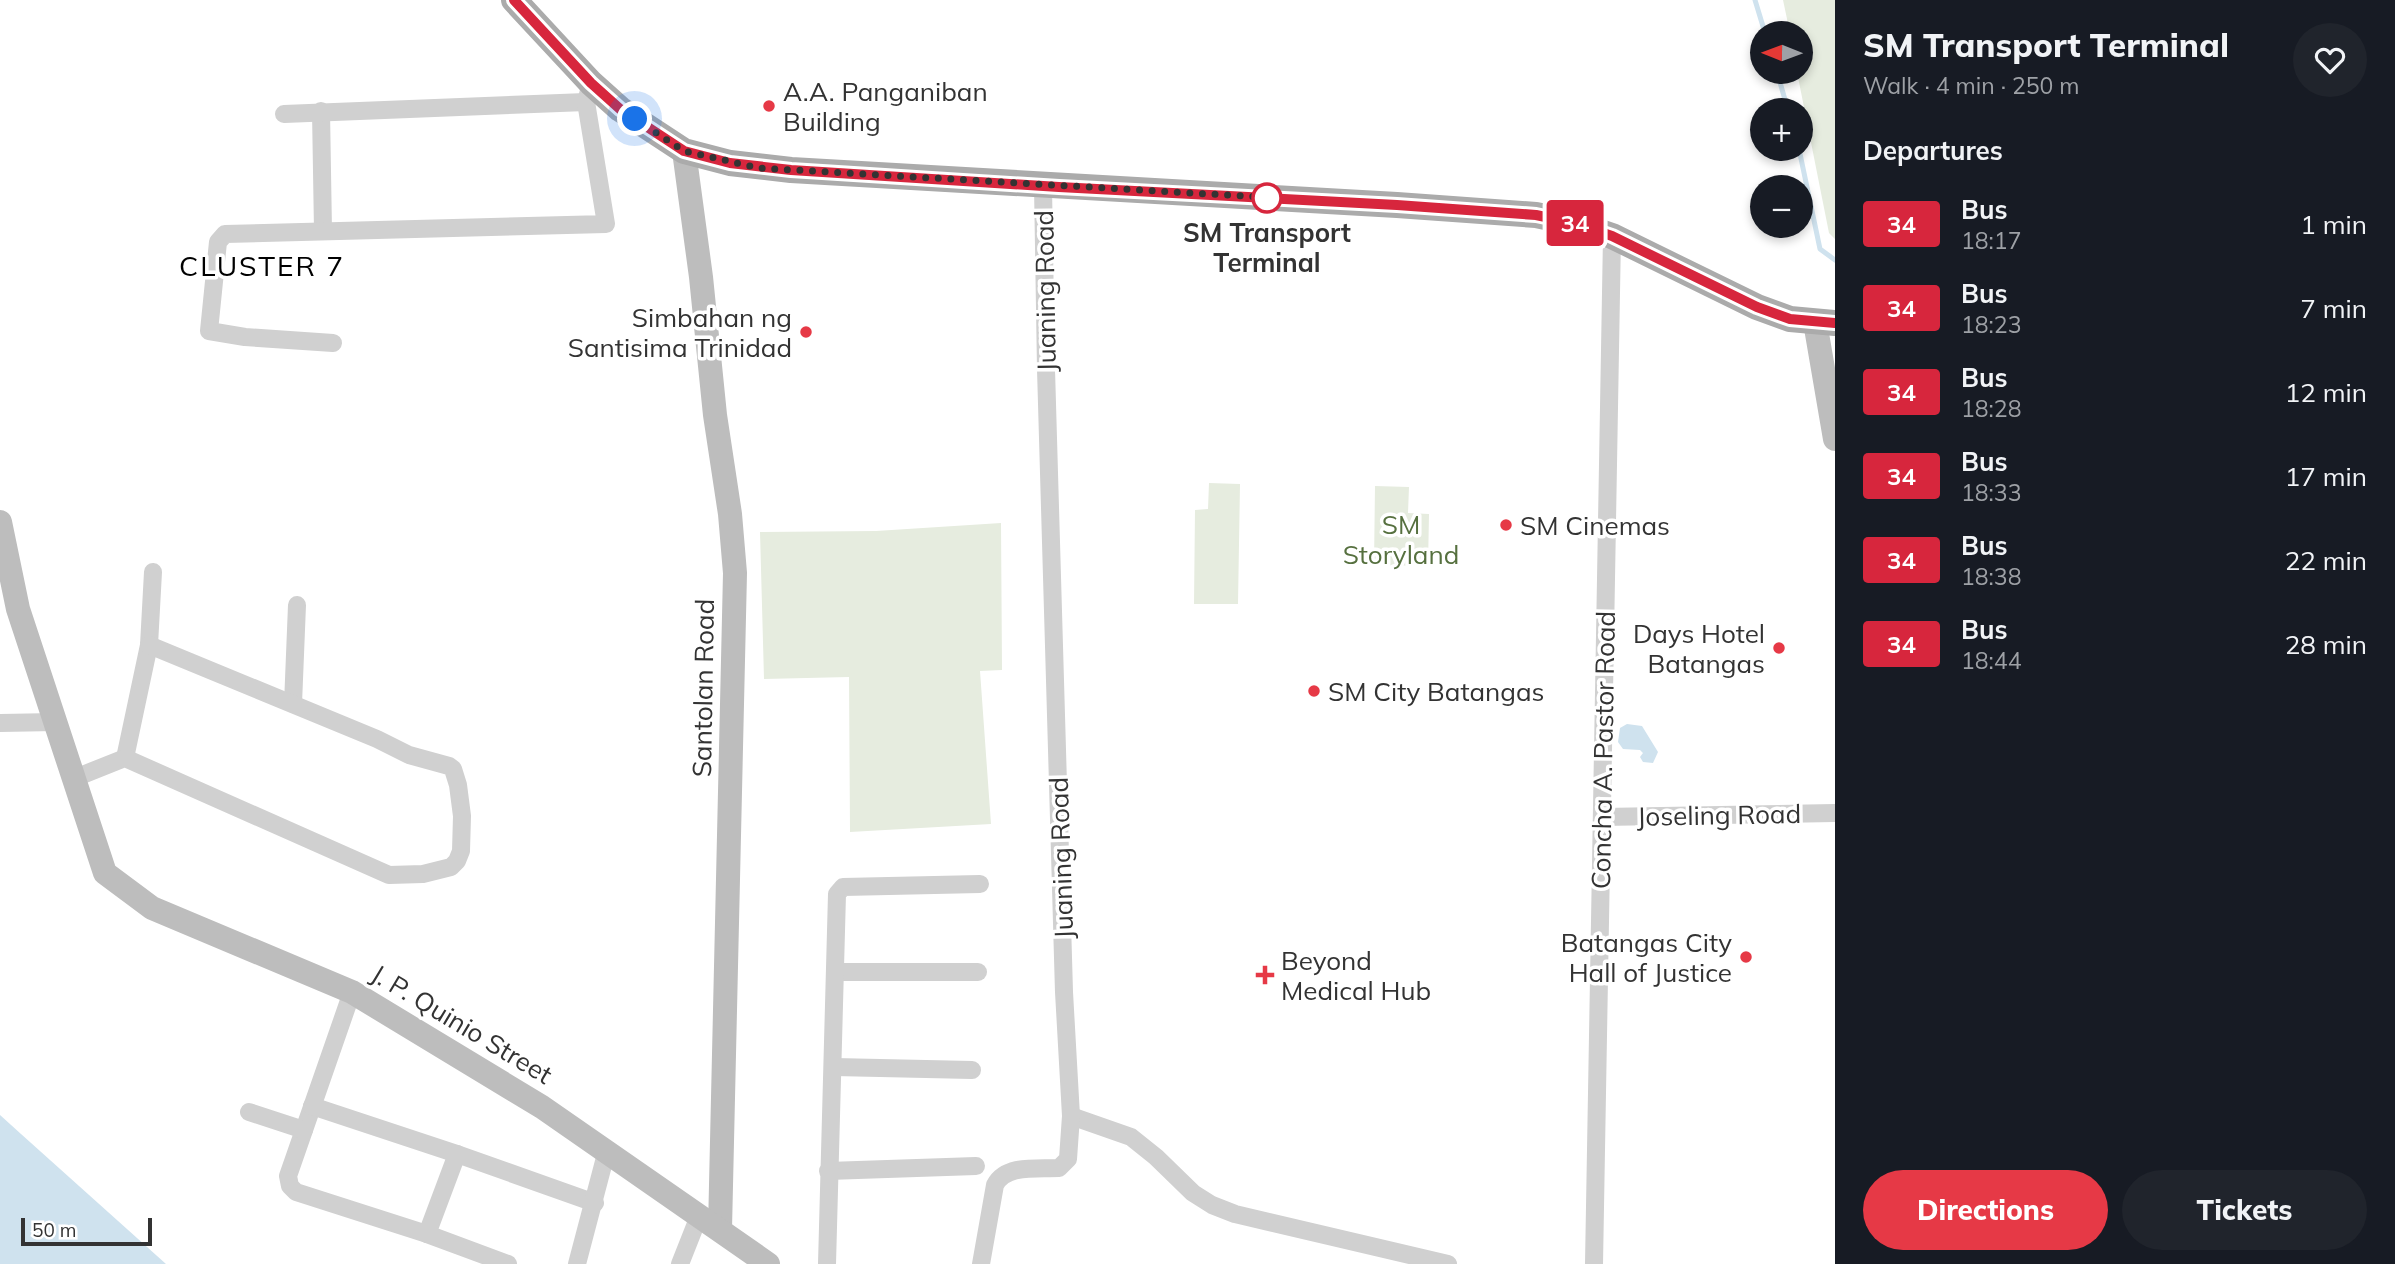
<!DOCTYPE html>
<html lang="en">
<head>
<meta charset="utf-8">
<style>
  :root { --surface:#171b24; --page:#20242c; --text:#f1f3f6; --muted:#9ea1a6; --accent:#e63946 }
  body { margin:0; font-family:Mulish,sans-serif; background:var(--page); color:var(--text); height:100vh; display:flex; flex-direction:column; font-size:26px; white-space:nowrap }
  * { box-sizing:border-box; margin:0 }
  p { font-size:23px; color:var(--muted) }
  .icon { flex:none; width:38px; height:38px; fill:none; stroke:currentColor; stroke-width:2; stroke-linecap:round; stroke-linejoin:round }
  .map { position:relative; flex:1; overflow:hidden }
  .side { display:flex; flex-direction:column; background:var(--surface); width:560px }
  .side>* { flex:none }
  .badge { padding:0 14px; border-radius:5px; font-size:24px; line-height:46px }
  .needle { width:46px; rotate:271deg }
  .controls { position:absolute; left:1750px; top:21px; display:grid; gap:14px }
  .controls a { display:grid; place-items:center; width:63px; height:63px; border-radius:50%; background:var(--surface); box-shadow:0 4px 10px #0003; font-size:35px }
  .scale { position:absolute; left:21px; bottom:18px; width:131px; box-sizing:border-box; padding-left:7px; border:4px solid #333; border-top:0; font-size:19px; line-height:24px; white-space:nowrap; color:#333; -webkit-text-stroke:5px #fff; paint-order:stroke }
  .you { position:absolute; width:35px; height:35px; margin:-18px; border:5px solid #fff; border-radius:50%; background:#1a73e8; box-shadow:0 0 0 10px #1a73e833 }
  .map>.badge { position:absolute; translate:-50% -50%; box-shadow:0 0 0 4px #fff }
  h2 { padding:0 28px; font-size:26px; line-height:63px }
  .round { display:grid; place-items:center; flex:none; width:74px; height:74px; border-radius:37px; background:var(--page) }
  .overview { display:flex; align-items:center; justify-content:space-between; height:119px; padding:0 28px }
  h1 { font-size:33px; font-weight:800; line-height:52px }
  .cta { display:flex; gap:14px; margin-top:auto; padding:14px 28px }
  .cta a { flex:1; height:80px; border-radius:42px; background:var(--accent); color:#fff; font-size:28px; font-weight:800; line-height:80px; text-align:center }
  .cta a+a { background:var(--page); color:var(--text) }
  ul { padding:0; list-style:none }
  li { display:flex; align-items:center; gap:21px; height:84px; padding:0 28px }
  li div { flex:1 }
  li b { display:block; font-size:26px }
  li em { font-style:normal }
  li .badge { min-width:77px; font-weight:700; text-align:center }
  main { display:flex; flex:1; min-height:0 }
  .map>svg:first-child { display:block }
</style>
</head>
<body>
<main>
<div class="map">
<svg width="1835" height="1264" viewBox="0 0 1835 1264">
  <rect width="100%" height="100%" fill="#fff"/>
  <g fill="#e6ecdf">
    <polygon points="1783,0 1835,0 1835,239 1829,233 1797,72 1801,72 1801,33 1790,33"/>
    <polygon points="1209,483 1240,484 1238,604 1194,604 1195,510 1208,509"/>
    <polygon points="1375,486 1409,487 1408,513 1429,514 1428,566 1374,565"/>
    <polygon points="1001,523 1002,670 980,671 991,824 850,832 849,677 764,679 760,532 876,531"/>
  </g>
  <g fill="#cfe2ee">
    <polygon points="1627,724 1642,726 1658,752 1653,763 1643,762 1640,757 1643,753 1640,750 1623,749 1618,742 1620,728"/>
    <polygon points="0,1115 21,1134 166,1264 0,1264"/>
  </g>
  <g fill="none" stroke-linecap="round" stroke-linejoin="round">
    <g stroke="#cfe2ee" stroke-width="5">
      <polyline points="1755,0 1765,33"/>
      <polyline points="1777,72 1788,110"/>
      <polyline points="1799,149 1820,249 1835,260"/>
    </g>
    <g stroke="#d0d0d0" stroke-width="18">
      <polyline points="321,111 323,231"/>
      <polyline points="284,114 586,102"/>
      <polyline points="333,343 245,337 209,331 218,242 225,234 606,224 586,102 591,83"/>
      <polyline points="293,704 297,605"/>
      <polyline points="0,723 56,722"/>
      <polyline points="125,758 149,645 153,572"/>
      <polyline points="75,778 125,758 389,875 423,874 451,867 457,861 461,851 462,816 458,785 453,769 449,766 409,755 377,739 149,645"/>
      <polyline points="1602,817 1835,813"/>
      <polyline points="836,972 978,972"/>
      <polyline points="352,992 288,1176 290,1186 296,1192 427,1234 508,1264"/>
      <polyline points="834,1067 972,1070"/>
      <polyline points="312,1106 457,1154 595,1203"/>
      <polyline points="249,1112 304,1130"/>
      <polyline points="1071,1116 1131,1137 1156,1157 1193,1193 1212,1205 1235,1214 1448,1264"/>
      <polyline points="828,1171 976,1166"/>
      <polyline points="427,1234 457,1154"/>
      <polyline points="577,1264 607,1150"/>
      <polyline points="680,1264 699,1216"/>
      <polyline points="827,1264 837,894 843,887 980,884"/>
      <path d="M 981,1264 L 995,1185 C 1006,1164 1038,1169 1059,1168 L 1068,1159 L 1071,1116 L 1064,992 L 1046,369 L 1043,186"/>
      <polyline points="1594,1264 1612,236"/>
    </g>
    <g stroke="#bdbdbd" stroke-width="24">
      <polyline points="684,151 701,277 715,415 730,514 735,573 720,1229"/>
      <polyline points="1815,322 1835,439"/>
      <polyline points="0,522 18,609 105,873 152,908 352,992 542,1107 768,1264"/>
    </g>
    <polyline stroke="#ababab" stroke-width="26" points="514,0 591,83 620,109 684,151 730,163 791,170 1397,205 1536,215 1574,223 1612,236 1757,307 1790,319 1835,323"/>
  </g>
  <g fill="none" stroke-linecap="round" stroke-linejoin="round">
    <g stroke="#fff" stroke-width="16">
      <polyline id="line" points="514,0 591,83 620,109 684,151 730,163 791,170 1059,187 1397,205 1536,215 1574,223 1612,236 1757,307 1790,319 1835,323"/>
    </g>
    <use href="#line" stroke="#d7263d" stroke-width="10"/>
    <polyline stroke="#333" stroke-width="7" stroke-dasharray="0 12.6" points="635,119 684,151 759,168 1278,198 1267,198"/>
  </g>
  <g fill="#e63946" stroke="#fff" stroke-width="2.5">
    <circle cx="769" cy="106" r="7"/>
    <circle cx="806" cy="332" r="7"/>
    <circle cx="1506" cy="525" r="7"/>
    <circle cx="1779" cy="648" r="7"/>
    <circle cx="1314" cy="691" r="7"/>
    <circle cx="1746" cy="957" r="7"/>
    <path d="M1261.5 964.5h7v7h7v7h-7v7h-7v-7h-7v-7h7z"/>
  </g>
  <circle fill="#fff" stroke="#d7263d" stroke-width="3.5" cx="1267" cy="198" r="14"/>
  <g text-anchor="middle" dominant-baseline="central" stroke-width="7" stroke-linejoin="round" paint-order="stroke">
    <g font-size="26" fill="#333" stroke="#fff" text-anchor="start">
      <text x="783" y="91">A.A. Panganiban<tspan x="783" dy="30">Building</tspan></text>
      <text x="792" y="317" text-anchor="end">Simbahan ng<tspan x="792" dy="30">Santisima Trinidad</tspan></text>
      <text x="1520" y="525">SM Cinemas</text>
      <text x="1765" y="633" text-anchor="end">Days Hotel<tspan x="1765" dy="30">Batangas</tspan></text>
      <text x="1328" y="691">SM City Batangas</text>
      <text x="1732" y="942" text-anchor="end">Batangas City<tspan x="1732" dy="30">Hall of Justice</tspan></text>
      <text x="1281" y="960">Beyond<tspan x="1281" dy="30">Medical Hub</tspan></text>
    </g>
    <g font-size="26" font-weight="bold" fill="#333" stroke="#fff">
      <text x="1267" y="232">SM Transport<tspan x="1267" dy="30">Terminal</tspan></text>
    </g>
    <g font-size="26" fill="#333" stroke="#fff">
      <text transform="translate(1045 291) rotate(-91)">Juaning Road</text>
      <text transform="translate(703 688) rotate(-89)">Santolan Road</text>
      <text transform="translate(1603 750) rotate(-89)">Concha A. Pastor Road</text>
      <text transform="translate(1719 815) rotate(-1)">Joseling Road</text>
      <text transform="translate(1061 858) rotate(-92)">Juaning Road</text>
      <text transform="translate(462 1024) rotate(31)">J. P. Quinio Street</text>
    </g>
    <g font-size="26" fill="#56703f" stroke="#fff">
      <text x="1401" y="524">SM<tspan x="1401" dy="30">Storyland</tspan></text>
    </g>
    <g font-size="28" letter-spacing="2" fill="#000" stroke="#fff">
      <text x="262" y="265">CLUSTER 7</text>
    </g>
  </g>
</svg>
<div class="controls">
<a><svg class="needle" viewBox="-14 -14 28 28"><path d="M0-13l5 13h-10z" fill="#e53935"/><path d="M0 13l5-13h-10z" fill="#9ea1a6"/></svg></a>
<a>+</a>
<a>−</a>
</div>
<div class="scale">50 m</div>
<div class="you" style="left:635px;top:119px"></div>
<b class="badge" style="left:1575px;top:223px;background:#d7263d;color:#fff">34</b>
</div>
<section class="side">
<div class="overview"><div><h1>SM Transport Terminal</h1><p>Walk · 4 min · 250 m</p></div><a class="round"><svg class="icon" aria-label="heart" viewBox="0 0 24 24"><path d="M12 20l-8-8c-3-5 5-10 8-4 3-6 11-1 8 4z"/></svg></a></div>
<h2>Departures</h2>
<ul>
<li><span class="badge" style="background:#d7263d;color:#fff">34</span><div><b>Bus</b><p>18:17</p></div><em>1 min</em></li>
<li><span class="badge" style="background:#d7263d;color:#fff">34</span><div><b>Bus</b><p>18:23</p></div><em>7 min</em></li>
<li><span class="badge" style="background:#d7263d;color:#fff">34</span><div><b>Bus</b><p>18:28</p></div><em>12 min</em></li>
<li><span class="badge" style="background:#d7263d;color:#fff">34</span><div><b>Bus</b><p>18:33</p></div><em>17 min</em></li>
<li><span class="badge" style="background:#d7263d;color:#fff">34</span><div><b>Bus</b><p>18:38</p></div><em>22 min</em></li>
<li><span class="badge" style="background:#d7263d;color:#fff">34</span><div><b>Bus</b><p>18:44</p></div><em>28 min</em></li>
</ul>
<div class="cta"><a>Directions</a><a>Tickets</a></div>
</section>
</main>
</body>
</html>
